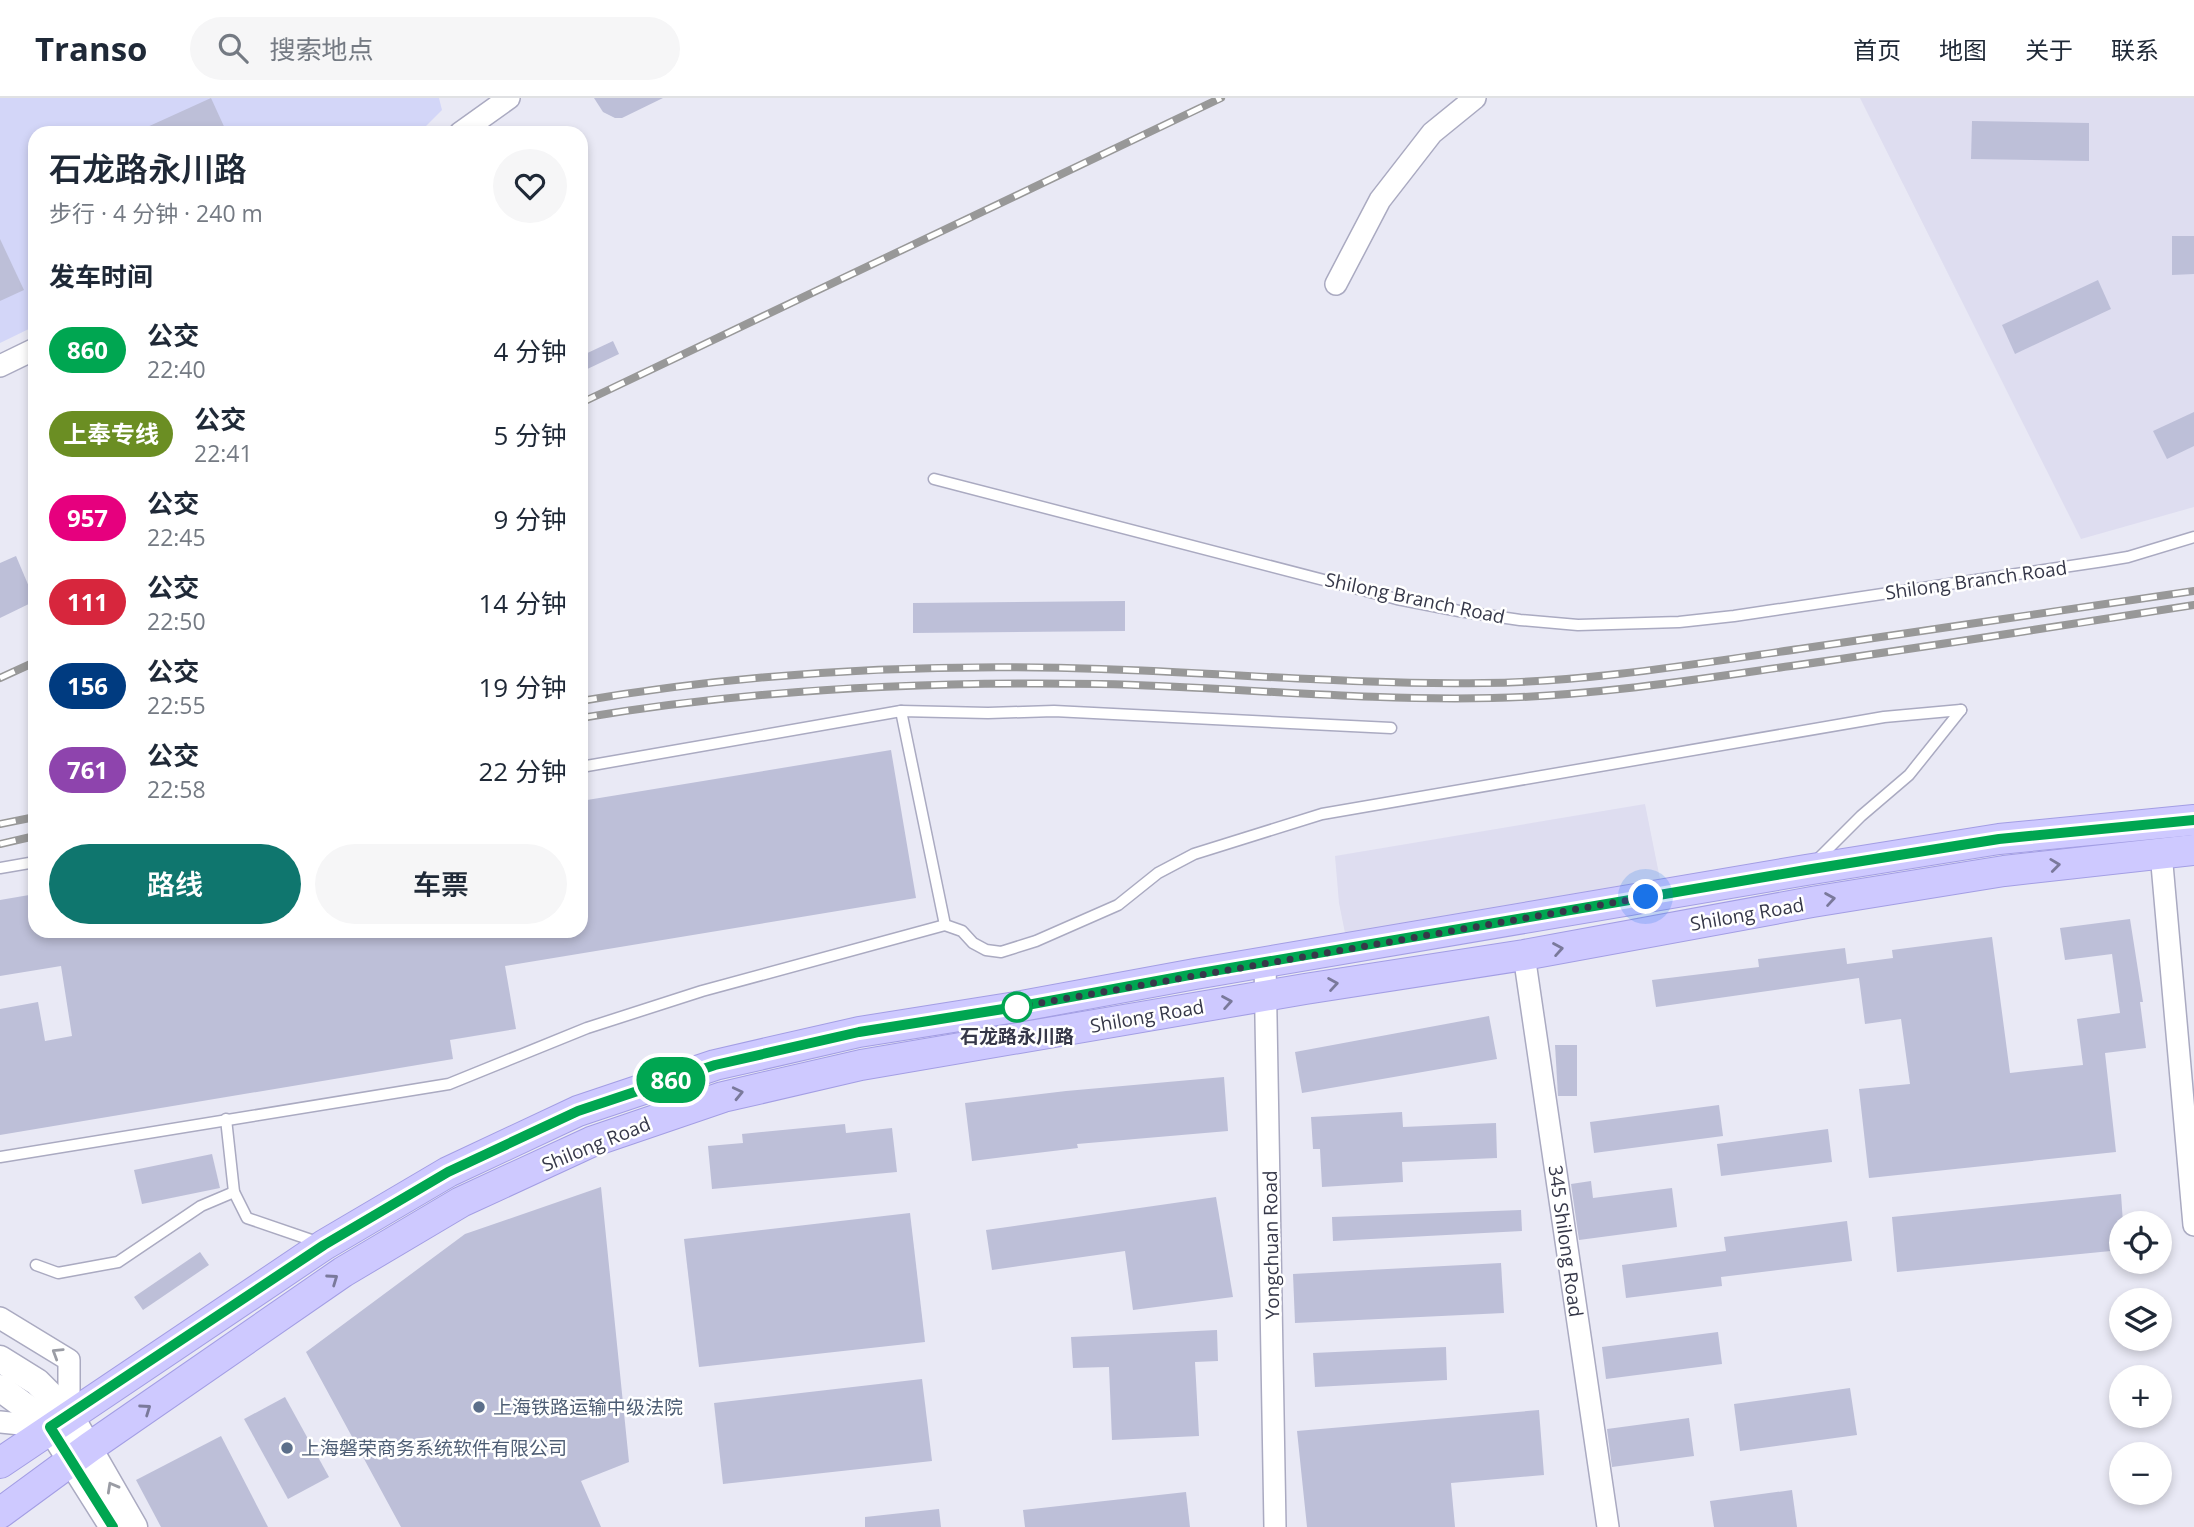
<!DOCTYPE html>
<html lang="zh">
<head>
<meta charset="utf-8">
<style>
  :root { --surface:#fff; --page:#f6f6f7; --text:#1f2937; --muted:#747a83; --line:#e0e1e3; --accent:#0f766e }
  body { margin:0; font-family:"Open Sans","Noto Sans SC",sans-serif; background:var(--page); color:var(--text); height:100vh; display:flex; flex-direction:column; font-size:26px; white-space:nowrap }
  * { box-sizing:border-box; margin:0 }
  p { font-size:23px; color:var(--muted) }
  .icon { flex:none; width:38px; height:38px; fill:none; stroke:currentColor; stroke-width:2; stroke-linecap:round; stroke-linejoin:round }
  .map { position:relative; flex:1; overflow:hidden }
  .panel { position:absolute; left:28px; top:28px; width:560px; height:812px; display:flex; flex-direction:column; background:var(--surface); border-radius:21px; box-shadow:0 4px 10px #0003 }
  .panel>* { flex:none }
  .badge { padding:0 14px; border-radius:23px; font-size:24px; line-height:46px }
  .controls { position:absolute; left:2109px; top:1113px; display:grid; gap:14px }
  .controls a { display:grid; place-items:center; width:63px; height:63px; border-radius:50%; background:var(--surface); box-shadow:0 4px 10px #0003; font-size:35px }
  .you { position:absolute; width:35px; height:35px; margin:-18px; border:5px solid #fff; border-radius:50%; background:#1a73e8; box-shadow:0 0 0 10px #1a73e833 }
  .map>.badge { position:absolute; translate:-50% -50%; box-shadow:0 0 0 4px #fff }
  h2 { padding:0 21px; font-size:26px; line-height:63px }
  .round { display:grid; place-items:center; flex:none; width:74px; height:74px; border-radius:37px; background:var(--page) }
  .overview { display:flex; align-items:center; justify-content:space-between; height:119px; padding:0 21px }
  h1 { font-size:33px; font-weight:600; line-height:52px }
  .primary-button { display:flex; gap:14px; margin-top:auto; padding:14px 21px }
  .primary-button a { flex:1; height:80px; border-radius:42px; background:var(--accent); color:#fff; font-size:28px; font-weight:600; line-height:80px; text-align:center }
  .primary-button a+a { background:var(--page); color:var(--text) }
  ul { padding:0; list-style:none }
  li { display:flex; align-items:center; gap:21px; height:84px; padding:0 21px }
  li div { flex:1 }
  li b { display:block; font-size:26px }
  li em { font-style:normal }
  li .badge { min-width:77px; font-weight:700; text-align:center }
  header { display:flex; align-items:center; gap:42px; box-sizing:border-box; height:98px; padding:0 35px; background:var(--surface); border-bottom:2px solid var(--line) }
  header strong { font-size:33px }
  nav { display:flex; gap:38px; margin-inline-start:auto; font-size:24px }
  .search { width:490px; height:63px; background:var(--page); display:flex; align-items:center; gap:18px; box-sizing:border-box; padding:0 24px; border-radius:38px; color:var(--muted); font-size:26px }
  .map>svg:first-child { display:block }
</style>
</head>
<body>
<header>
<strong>Transo</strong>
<div class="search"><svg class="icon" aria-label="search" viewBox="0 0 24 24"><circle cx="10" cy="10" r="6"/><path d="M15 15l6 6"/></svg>搜索地点</div>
<nav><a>首页</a><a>地图</a><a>关于</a><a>联系</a></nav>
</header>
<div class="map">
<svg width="2194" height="1429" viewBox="0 0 2194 1429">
  <rect width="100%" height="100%" fill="#e9e9f5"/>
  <g fill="#deddf0">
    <polygon points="1860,0 2194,0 2194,409 2081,441"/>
    <polygon points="1645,706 1660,781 1345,835 1339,805 1335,758"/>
  </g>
  <polygon fill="#d3d6f8" points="0,0 439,0 442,12 419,35 35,35 35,228 0,245"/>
  <g fill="#bdbfd8">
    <polygon points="211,0 227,35 134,35"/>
    <polygon points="594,0 663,0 622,20 615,20 603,14"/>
    <polygon points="1972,23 2089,25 2089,63 1971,61"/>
    <polygon points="2172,138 2194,138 2194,176 2172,177"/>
    <polygon points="0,141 24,192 0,203"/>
    <polygon points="2098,182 2111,211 2015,256 2002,227"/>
    <polygon points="613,243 619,256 581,274 581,258"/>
    <polygon points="2194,314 2194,348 2167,361 2153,333"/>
    <polygon points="16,458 35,503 0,520 0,465"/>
    <polygon points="1125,503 1125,533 913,535 913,505"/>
    <polygon points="891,652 916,800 505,868 516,931 450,942 453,961 0,1037 0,911 38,904 45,943 72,938 61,868 0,878 0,802 35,796 35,833 581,833 581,703"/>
    <polygon points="2130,821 2143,904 2140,904 2146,950 2105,955 2116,1054 1869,1080 1859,991 1910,986 1901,921 1865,926 1859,880 1656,909 1652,882 1759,869 1758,861 1845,850 1847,866 1893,860 1892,852 1992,839 2010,975 2083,967 2077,921 2120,915 2112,856 2065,862 2060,830"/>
    <polygon points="1489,918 1497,961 1302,995 1295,954"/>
    <polygon points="1555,947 1577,947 1577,998 1558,998"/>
    <polygon points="1224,979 1228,1033 1077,1046 1078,1050 972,1063 965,1005 1066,993"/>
    <polygon points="1719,1007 1723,1038 1594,1055 1590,1024"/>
    <polygon points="1402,1014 1403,1029 1496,1025 1497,1060 1402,1064 1403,1084 1322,1089 1320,1051 1313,1051 1311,1019"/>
    <polygon points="845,1026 846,1035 892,1030 897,1074 712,1091 708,1048 743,1045 742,1036"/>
    <polygon points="1828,1031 1832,1064 1721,1078 1717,1046"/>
    <polygon points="212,1056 220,1090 142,1106 134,1072"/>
    <polygon points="1591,1083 1593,1100 1672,1090 1677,1129 1579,1142 1571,1086"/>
    <polygon points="601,1089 629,1364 581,1383 601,1429 401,1429 306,1254 465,1136"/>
    <polygon points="2121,1096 2123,1125 2121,1125 2121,1152 1897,1174 1892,1119"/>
    <polygon points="1216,1099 1233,1199 1133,1212 1125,1153 992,1172 986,1132"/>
    <polygon points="1521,1112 1522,1133 1333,1143 1332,1119"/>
    <polygon points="910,1115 925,1244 699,1269 684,1141"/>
    <polygon points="1847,1123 1852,1163 1721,1179 1722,1188 1626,1200 1622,1167 1726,1153 1724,1139"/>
    <polygon points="200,1154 209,1167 143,1212 134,1199"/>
    <polygon points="1501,1165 1504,1215 1295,1225 1293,1176"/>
    <polygon points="1217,1232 1218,1263 1195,1264 1199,1338 1112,1342 1109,1269 1073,1270 1071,1239"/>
    <polygon points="1718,1234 1722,1266 1606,1281 1602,1249"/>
    <polygon points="1446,1249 1447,1282 1315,1289 1313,1255"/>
    <polygon points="922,1281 932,1363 723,1386 714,1305"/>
    <polygon points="1850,1290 1857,1337 1740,1353 1734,1306"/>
    <polygon points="285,1299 329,1379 288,1401 244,1321"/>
    <polygon points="1539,1312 1544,1377 1451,1385 1455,1429 1307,1429 1297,1333"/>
    <polygon points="1689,1320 1694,1358 1612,1369 1607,1331"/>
    <polygon points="221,1338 268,1429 161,1429 136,1382"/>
    <polygon points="1792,1392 1797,1429 1714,1429 1710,1403"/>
    <polygon points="1186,1394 1190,1429 1025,1429 1023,1412"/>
    <polygon points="939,1411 941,1429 865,1429 865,1419"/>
  </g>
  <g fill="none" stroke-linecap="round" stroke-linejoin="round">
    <g stroke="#aaaac1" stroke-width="13">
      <g id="service">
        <polyline points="934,381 1397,501 1459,513 1520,522 1578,527 1679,524 1734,518 2104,463 2128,459 2194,439"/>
        <polyline points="901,613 945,827 962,833 973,845 986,852 1001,854 1036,843 1118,807 1158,775 1194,756 1322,716 1884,619 1961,612"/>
        <polyline points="581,669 901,613 988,615 1054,613 1391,630"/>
        <polyline points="1816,763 1861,718 1909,677 1961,612"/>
        <polyline points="0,770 35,764"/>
        <polyline points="226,1021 234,1094 247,1120 320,1145"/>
        <polyline points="0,1059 449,986 587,930 702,893 945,827"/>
        <polyline points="36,1167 58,1175 118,1164 201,1108 234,1094"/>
      </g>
    </g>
    <g stroke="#aaaac1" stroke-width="24">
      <g id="minor">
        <polyline points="460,35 509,0"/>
        <polyline points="1336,186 1380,102 1432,35 1475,0"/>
        <polyline points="0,268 35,251"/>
        <polyline points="2161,755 2194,1127"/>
        <polyline points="1524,857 1608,1429"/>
        <polyline points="1265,864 1275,1429"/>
        <polyline points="0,1220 69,1262 69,1316"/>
        <polyline points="0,1324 50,1329"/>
      </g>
    </g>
    <g stroke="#aaaac1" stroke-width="29">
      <g id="tertiary">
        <polyline points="0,1261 37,1284 69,1316 134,1429"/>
        <polyline points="0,1290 34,1315 50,1329 113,1429"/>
      </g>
    </g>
    <g stroke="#a39ee4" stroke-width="32">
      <g id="secondary">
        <polyline points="0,1365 324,1147 448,1074 578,1013 715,967 859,934 1016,909 1195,876 1806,772 1999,741 2194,722"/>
        <polyline points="0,1415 90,1349 343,1174 461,1104 591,1044 723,999 861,967 1305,891 1524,857 1812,804 2004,773 2194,752"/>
      </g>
    </g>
    <use href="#service" stroke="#fff" stroke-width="10"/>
    <use href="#minor" stroke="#fff" stroke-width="21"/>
    <use href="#tertiary" stroke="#fff" stroke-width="26"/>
    <use href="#secondary" stroke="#cec9ff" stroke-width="30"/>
    <g stroke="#989898" stroke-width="8">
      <g id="rail">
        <polyline points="581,305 1221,0"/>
        <polyline points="0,580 35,564"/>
        <path d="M 581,603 C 750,574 929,565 1101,571 C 1228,575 1356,587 1483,585 C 1589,584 1694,566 1799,551 C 1931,532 2062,512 2194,493"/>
        <path d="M 581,620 C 752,591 927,583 1101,586 C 1231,589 1361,603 1492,600 C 1592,598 1692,582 1791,568 C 1926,549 2060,528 2194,507"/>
        <polyline points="0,726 35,719"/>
        <polyline points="0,746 35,738"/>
      </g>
    </g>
    <use href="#rail" stroke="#fff" stroke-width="5" stroke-dasharray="16" stroke-linecap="butt"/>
  </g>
  <defs><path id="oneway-chevron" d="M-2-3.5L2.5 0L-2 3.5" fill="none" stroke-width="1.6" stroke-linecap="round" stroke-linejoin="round" transform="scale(1.75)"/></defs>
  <g stroke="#7a799b">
    <use href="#oneway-chevron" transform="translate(2055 767) rotate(-7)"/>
    <use href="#oneway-chevron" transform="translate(1830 801) rotate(-9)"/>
    <use href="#oneway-chevron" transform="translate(1558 851) rotate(-10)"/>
    <use href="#oneway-chevron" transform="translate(1333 886) rotate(-9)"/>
    <use href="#oneway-chevron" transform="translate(1227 904) rotate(-10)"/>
    <use href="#oneway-chevron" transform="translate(738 995) rotate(-13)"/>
    <use href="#oneway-chevron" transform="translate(333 1181) rotate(-35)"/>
    <use href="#oneway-chevron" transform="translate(146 1311) rotate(-35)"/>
  </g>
  <g stroke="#9a9ca4">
    <use href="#oneway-chevron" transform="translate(57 1255) rotate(-148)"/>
    <use href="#oneway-chevron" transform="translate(112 1389) rotate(-119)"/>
  </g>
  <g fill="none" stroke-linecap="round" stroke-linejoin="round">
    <g stroke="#fff" stroke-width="16">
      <polyline id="line" points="113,1429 50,1329 324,1147 448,1074 578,1013 715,967 859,934 1016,909 1195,876 1806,772 1999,741 2194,722"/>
    </g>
    <use href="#line" stroke="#00a651" stroke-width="10"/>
    <polyline stroke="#363849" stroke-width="7" stroke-dasharray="0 12.6" points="1017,909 1646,799"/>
  </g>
  <circle fill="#fff" stroke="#00a651" stroke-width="3.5" cx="1017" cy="909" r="14"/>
  <g fill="#5c6f8a" stroke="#fff" stroke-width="2.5">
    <circle cx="479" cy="1309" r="7"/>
    <circle cx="287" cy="1350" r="7"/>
  </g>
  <g text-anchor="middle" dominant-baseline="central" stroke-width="5" stroke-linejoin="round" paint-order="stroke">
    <g font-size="19" fill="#363849" stroke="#fff">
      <text transform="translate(1976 482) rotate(-8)">Shilong Branch Road</text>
      <text transform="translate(1415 500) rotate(12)">Shilong Branch Road</text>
      <text transform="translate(1747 816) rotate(-10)">Shilong Road</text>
      <text transform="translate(1147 918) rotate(-10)">Shilong Road</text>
      <text transform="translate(596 1046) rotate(-22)">Shilong Road</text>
      <text transform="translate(1566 1143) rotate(82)">345 Shilong Road</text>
      <text transform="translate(1271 1147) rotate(-91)">Yongchuan Road</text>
    </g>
    <g font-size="19" font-weight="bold" fill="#363849" stroke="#fff">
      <text x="1017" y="938">石龙路永川路</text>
    </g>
    <g font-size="19" fill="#4e5e75" stroke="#fff" text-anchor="start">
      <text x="493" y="1309">上海铁路运输中级法院</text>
      <text x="301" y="1350">上海磐荣商务系统软件有限公司</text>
    </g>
  </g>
</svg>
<div class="controls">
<a><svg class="icon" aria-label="locate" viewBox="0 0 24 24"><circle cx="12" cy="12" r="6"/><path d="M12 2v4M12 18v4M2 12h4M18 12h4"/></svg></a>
<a><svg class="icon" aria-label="layers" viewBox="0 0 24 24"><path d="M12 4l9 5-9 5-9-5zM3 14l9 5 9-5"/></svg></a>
<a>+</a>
<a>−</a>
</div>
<div class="you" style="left:1646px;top:799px"></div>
<b class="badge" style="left:671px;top:982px;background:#00a651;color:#fff">860</b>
<section class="panel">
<div class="overview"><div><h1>石龙路永川路</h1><p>步行 · 4 分钟 · 240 m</p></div><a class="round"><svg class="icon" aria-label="heart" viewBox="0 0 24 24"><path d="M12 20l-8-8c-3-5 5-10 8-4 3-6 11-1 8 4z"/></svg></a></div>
<h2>发车时间</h2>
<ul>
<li><span class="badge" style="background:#00a651;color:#fff">860</span><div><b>公交</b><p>22:40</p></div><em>4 分钟</em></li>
<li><span class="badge" style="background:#6b8e23;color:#fff">上奉专线</span><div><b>公交</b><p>22:41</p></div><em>5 分钟</em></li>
<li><span class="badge" style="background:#e6007e;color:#fff">957</span><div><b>公交</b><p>22:45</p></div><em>9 分钟</em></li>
<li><span class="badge" style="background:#d7263d;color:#fff">111</span><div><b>公交</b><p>22:50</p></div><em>14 分钟</em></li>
<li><span class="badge" style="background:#003b80;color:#fff">156</span><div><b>公交</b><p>22:55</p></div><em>19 分钟</em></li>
<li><span class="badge" style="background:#8e44ad;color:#fff">761</span><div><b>公交</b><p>22:58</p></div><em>22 分钟</em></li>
</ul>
<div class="primary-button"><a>路线</a><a>车票</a></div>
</section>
</div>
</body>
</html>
